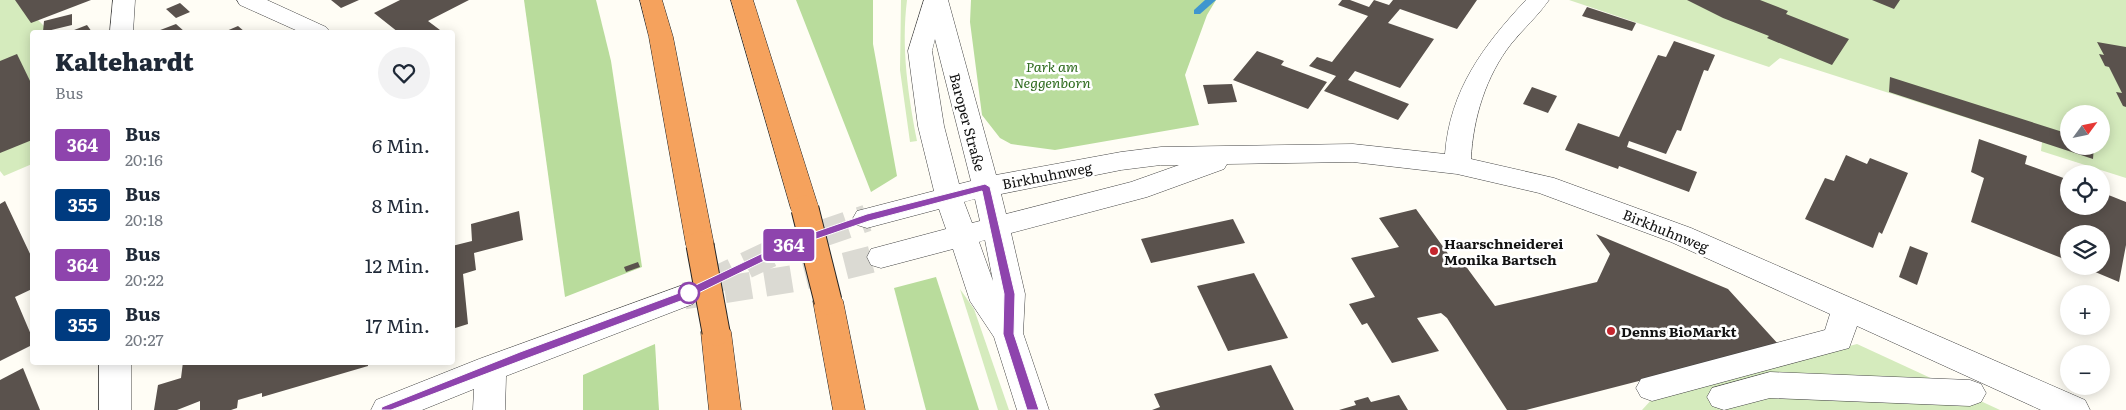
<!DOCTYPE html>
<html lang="de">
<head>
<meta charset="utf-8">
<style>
  :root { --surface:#fff; --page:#f2f2f3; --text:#1f2937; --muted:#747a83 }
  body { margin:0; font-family:Literata,serif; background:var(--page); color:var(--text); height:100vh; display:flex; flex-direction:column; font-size:19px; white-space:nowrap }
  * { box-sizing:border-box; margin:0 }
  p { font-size:16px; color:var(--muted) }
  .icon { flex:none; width:28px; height:28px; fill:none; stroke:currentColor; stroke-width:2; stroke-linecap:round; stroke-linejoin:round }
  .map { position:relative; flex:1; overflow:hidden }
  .drawer { position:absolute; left:30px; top:30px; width:425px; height:335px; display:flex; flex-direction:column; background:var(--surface); border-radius:5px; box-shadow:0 2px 12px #0003 }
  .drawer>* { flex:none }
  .badge { padding:0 10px; border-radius:4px; font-size:18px; line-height:32px }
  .needle { width:32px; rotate:57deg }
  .buttons { position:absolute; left:2060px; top:105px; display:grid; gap:10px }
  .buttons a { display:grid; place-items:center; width:50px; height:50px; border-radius:50%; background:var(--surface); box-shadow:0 2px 12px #0003; font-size:25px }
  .map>.badge { position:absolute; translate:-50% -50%; box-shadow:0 0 0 2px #fff }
  .round { display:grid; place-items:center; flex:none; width:52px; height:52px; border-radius:26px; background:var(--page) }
  .summary { display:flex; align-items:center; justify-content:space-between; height:85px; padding:0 25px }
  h1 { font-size:24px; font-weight:800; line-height:38px }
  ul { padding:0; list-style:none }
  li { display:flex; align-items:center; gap:15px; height:60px; padding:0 25px }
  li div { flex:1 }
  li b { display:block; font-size:19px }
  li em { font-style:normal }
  li .badge { min-width:55px; font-weight:700; text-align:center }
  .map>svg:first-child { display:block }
</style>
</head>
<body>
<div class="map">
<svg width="2126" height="410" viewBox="0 0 2126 410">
  <rect width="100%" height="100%" fill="#fffdf5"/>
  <g fill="#d5ebbd" fill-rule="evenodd">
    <polygon points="0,0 18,0 50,32 32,32 32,164 4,176 0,171"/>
    <path d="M 901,0 L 907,0 C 901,48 908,94 917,141 L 910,142 L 900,70 Z"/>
    <path d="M 1569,0 L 2126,0 L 2126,178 L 2041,151 L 2042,142 L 1780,58 L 1769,67 ZM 2069,114 L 2101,114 L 2101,146 L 2069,146 Z"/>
    <polygon points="960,289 974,309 1009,410 998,410"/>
    <polygon points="1857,344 2000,410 1642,410 1653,398"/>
  </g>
  <g fill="#b9dc9c">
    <polygon points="524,0 596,0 611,61 642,267 565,297"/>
    <polygon points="796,0 873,0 873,44 897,176 871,192"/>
    <polygon points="971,0 1216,0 1207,15 1185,75 1199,125 1055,150 1011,144 1000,138 982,115 970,22"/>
    <polygon points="936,277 979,410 926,410 894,288"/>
    <polygon points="655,344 659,410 583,410 583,375"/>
  </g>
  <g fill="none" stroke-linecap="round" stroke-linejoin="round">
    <polygon fill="#3f96cf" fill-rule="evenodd" points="1205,0 1216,0 1200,14 1194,14 1194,10"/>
  </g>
  <g fill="#5a524d">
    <polygon points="15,0 91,0 31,23"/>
    <polygon points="331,0 359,0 341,8"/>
    <polygon points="400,0 469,0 428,21 440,30 435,32 398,32 374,13"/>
    <polygon points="1342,0 1350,0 1369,7 1374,0 1389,5 1393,0 1477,0 1457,29 1400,9 1388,23 1434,39 1400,88 1355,71 1348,80 1409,104 1398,120 1324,91 1336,76 1309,66 1317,57 1332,62 1368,16 1338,5"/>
    <polygon points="1687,0 1760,0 1788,11 1786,14 1849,39 1832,65 1767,38 1769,36 1723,18"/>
    <polygon points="1872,0 1900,0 1894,9"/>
    <polygon points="180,3 190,12 176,18 166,9"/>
    <polygon points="1587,7 1636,23 1632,31 1582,16"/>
    <polygon points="72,14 72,25 43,32 44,21"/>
    <polygon points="176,24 185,32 155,32"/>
    <polygon points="87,25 92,32 69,32"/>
    <polygon points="238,26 245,32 224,32"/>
    <polygon points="1674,41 1715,55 1708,71 1704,70 1681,131 1677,130 1666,154 1629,141 1627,147 1697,172 1689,192 1619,166 1618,169 1565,150 1578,123 1619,137 1658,55 1666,57"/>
    <polygon points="2097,42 2126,47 2126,107 2123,106 2116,92 2122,93 2109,67 2105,66 2099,54 2104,55"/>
    <polygon points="1257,51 1284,61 1281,65 1327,82 1308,109 1233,80"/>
    <polygon points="17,54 32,85 32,140 0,153 0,61"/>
    <polygon points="1890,77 2069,134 2069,146 2094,146 2093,159 1889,92"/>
    <polygon points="1232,84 1237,102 1208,104 1203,85"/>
    <polygon points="1532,87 1557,96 1548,113 1523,104"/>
    <polygon points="1979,139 2027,156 2025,164 2069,180 2069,206 2101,206 2101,192 2126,202 2126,245 2119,282 2081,266 2101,266 2101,234 2069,234 2069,261 1971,222 1984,178 1971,172"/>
    <polygon points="1846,155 1867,164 1870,158 1908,173 1882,234 1879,232 1873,248 1805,219 1825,178 1834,181"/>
    <polygon points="5,201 32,258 32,289 15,297 32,337 32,345 0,361 0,204"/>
    <polygon points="1416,209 1454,262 1462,261 1495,306 1597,282 1610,254 1596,234 1728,289 1779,345 1526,410 1507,410 1447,318 1441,313 1417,318 1439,351 1392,363 1367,323 1362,325 1349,304 1375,297 1351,258 1399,247 1379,218"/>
    <polygon points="519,211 523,240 474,253 476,270 463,274 468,324 452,329 452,246 472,241 471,224"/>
    <polygon points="1233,219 1245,243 1151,263 1141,239"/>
    <polygon points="1910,246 1928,253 1917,285 1899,277"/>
    <polygon points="638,262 640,267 626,272 624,267"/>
    <polygon points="1254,273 1288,338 1228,351 1197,286"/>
    <polygon points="183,362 368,362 368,366 262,397 262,393 238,400 237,408 231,410 200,410 200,401 177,410 154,410 158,385 181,378"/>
    <polygon points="1271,365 1294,410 1152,410 1160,407 1154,394"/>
    <polygon points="23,368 40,410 0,410 0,380"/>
    <polygon points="1399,395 1408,410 1339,410 1356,405 1354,401 1368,397 1371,402"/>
  </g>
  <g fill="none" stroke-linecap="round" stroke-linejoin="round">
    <g stroke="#dbdad3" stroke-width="27" stroke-dasharray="27 14" stroke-linecap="butt">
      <polyline points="709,283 789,245 867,218"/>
      <polyline points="684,296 797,278 881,257"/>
    </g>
    <g stroke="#444" stroke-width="1">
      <g id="minor">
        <polygon points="113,0 135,0 133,32 110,32"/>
        <polygon points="237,0 267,0 326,27 330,32 300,32 240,5"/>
        <path d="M 924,0 L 948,0 L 996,175 L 1121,152 L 1161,147 L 1353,144 L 1445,154 C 1450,90 1483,46 1526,0 L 1549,0 C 1538,16 1523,29 1511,44 C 1486,76 1473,118 1471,159 L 1554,178 L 1691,228 L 2085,400 L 2090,410 L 2041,410 L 1857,326 L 1849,348 L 1652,401 L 1641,397 L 1636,388 L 1641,379 L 1825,330 L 1830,314 L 1671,242 L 1539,193 L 1457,174 L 1353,162 L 1227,164 L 1224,169 L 1147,197 L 1011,233 L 1025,294 L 1023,333 L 1049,410 L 1017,410 L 994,337 L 970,301 L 953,249 L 881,268 L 871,265 L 867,257 L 871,249 L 946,229 L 939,209 L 867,228 L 857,225 L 853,218 L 857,211 L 934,191 L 918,126 L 908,51 ZM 935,39 L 971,181 L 959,184 L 944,126 L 932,51 ZM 1161,165 L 1179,165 L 1131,182 L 1006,214 L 1001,194 L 1121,170 ZM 975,199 L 980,221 L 972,223 L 964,202 ZM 985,240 L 993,281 L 979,242 Z"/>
        <polygon points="683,285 693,288 698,296 693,304 506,376 505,410 473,410 474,389 422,410 371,410 376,400 479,359"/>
        <rect x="99" y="362" width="32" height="48"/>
        <polygon points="1770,372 1970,380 1981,384 1986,393 1981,402 1970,406 1770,398 1724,410 1712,406 1707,397 1712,388"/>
      </g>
    </g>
    <g stroke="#222" stroke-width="1">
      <g id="highway">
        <polygon points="640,0 662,0 673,37 714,245 710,252 700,256 690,252 686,245 649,37"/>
        <polygon points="731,0 753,0 819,209 815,216 805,219 795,216 791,209"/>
        <polygon points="828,289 838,293 843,301 865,410 833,410 813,301 818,293"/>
        <polygon points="716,320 727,323 731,332 741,410 709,410 701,332 705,323"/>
      </g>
    </g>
    <use href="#minor" fill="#fff" fill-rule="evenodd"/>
    <use href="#highway" fill="#f5a25d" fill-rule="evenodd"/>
    <g stroke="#222" stroke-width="29" stroke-linecap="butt">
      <g id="highway-bridge">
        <polyline points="805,209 828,301"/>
        <polyline points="700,245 716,332"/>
      </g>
    </g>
    <use href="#highway-bridge" stroke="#f5a25d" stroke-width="27"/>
  </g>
  <polygon fill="#8e44ad" stroke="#fff" points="985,184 990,187 1015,294 1014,334 1039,410 1027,410 1003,334 1004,294 982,191 869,221 793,247 686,299 528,358 391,410 381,410 382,407 520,352 679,293 786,242 867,214"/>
  <g fill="#c4262e" stroke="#fff" stroke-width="2">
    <circle cx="1434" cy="251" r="5"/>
    <circle cx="1611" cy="331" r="5"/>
  </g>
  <circle fill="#fff" stroke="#8e44ad" stroke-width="2.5" cx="689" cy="293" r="10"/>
  <g text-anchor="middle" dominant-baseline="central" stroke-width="5" stroke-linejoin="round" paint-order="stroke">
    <g font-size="14" font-style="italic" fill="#2f6b1f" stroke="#fff">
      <text x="1052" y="66">Park am<tspan x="1052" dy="16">Neggenborn</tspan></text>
    </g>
    <g font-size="14" fill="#111" stroke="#fff">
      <text transform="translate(968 122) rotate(75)">Baroper Straße</text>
      <text transform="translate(1047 175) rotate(-11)">Birkhuhnweg</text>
      <text transform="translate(1666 230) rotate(22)">Birkhuhnweg</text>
    </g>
    <g font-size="14" font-weight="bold" fill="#111" stroke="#fff" text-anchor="start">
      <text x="1444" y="243">Haarschneiderei<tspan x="1444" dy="16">Monika Bartsch</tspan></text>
      <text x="1621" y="331">Denns BioMarkt</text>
    </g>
  </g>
</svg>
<div class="buttons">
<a><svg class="needle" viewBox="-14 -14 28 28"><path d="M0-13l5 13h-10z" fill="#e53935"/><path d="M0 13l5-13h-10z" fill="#747a83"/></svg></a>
<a><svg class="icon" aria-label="locate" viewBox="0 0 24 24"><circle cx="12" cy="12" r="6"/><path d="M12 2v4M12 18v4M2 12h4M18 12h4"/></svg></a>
<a><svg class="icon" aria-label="layers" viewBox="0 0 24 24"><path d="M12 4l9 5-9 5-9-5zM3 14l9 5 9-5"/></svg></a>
<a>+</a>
<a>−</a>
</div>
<b class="badge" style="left:789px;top:245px;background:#8e44ad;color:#fff">364</b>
<section class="drawer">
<div class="summary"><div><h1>Kaltehardt</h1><p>Bus</p></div><a class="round"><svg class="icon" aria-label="heart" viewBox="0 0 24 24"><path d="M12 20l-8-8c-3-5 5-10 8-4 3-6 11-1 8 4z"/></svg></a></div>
<ul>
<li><span class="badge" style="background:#8e44ad;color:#fff">364</span><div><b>Bus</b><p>20:16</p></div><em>6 Min.</em></li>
<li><span class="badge" style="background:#003b80;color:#fff">355</span><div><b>Bus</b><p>20:18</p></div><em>8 Min.</em></li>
<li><span class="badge" style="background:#8e44ad;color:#fff">364</span><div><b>Bus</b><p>20:22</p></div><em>12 Min.</em></li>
<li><span class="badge" style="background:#003b80;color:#fff">355</span><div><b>Bus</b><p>20:27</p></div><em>17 Min.</em></li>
</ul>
</section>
</div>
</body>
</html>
